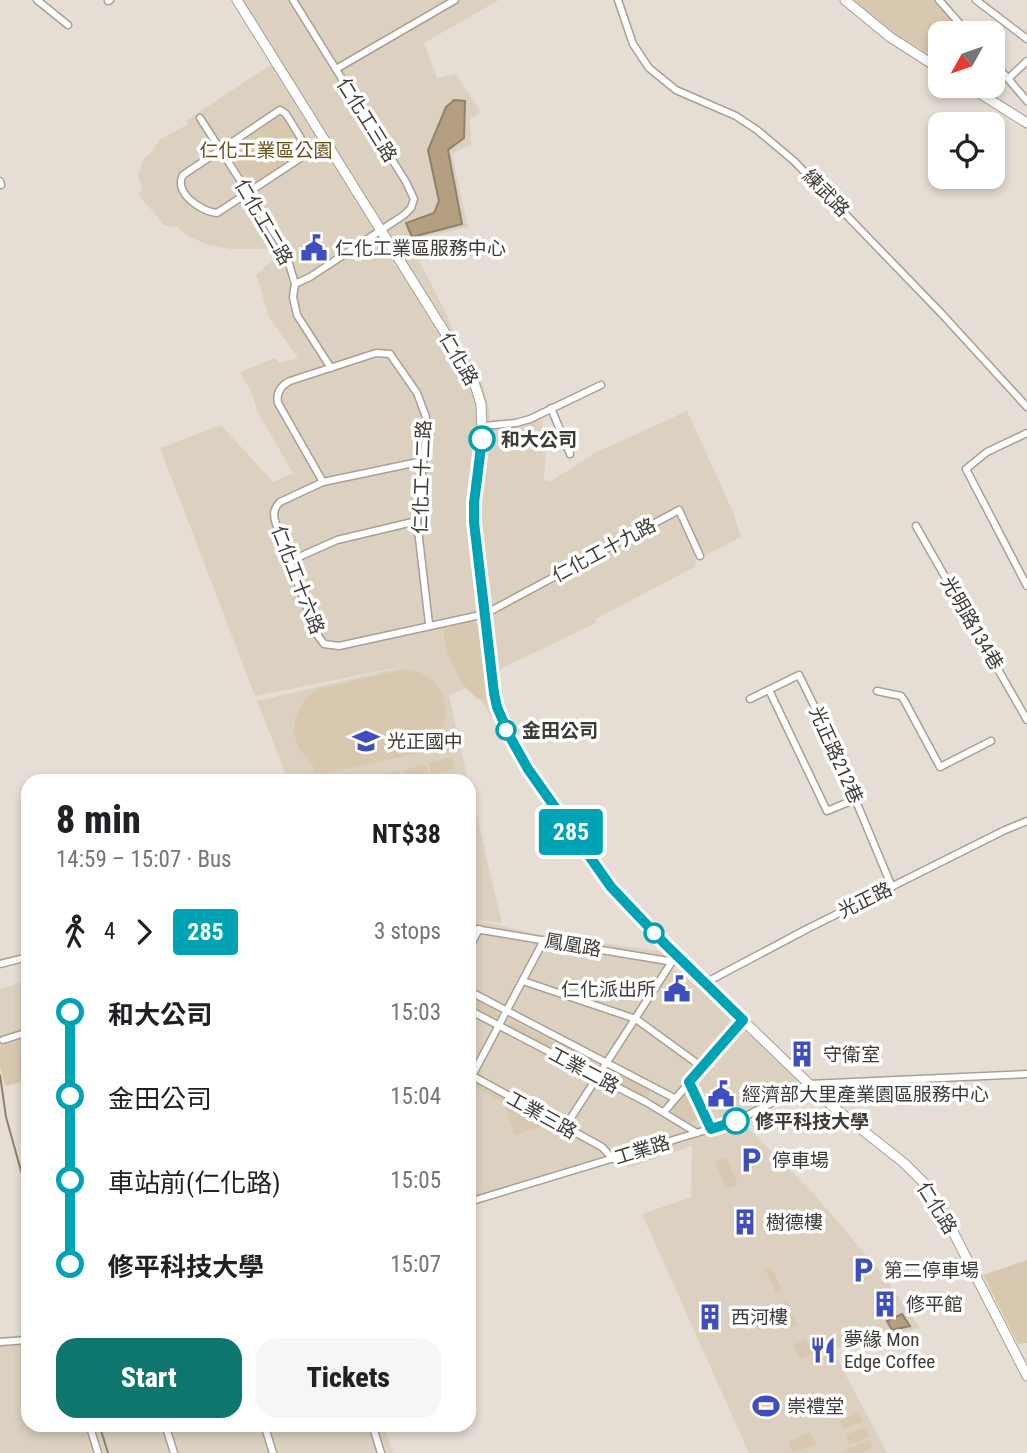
<!DOCTYPE html>
<html lang="en">
<head>
<meta charset="utf-8">
<style>
  :root { --surface:#fff; --page:#f6f6f6; --text:#202124; --muted:#757577; --accent:#0f766e }
  body { margin:0; font-family:"Roboto Condensed","Noto Sans TC",sans-serif; background:var(--page); color:var(--text); height:100vh; display:flex; flex-direction:column; font-size:26px; white-space:nowrap }
  * { box-sizing:border-box; margin:0 }
  p { font-size:23px; color:var(--muted) }
  .icon { flex:none; width:38px; height:38px; fill:none; stroke:currentColor; stroke-width:2; stroke-linecap:round; stroke-linejoin:round }
  .map { position:relative; flex:1; overflow:hidden }
  .drawer { position:absolute; left:21px; top:774px; width:455px; height:658px; display:flex; flex-direction:column; background:var(--surface); border-radius:21px; box-shadow:0 4px 10px #0003 }
  .drawer>* { flex:none }
  .badge { padding:0 14px; border-radius:5px; font-size:24px; line-height:46px }
  .needle { width:46px; rotate:230deg }
  .tools { position:absolute; left:928px; top:21px; display:grid; gap:14px }
  .tools a { display:grid; place-items:center; width:77px; height:77px; border-radius:14px; background:var(--surface); box-shadow:0 4px 10px #0003; font-size:35px }
  .map>.badge { position:absolute; translate:-50% -50%; box-shadow:0 0 0 4px #fff }
  .legs { display:flex; align-items:center; gap:10px; height:77px; padding:0 35px; font-size:23px }
  .legs p { margin-inline-start:auto }
  .head { display:flex; align-items:center; justify-content:space-between; height:119px; padding:0 35px }
  h1 { font-size:38px; font-weight:800; line-height:52px }
  .button { display:flex; gap:14px; margin-top:auto; padding:14px 35px }
  .button a { flex:1; height:80px; border-radius:21px; background:var(--accent); color:#fff; font-size:28px; font-weight:800; line-height:80px; text-align:center }
  .button a+a { background:var(--page); color:var(--text) }
  ul { padding:0 35px; list-style:none }
  li { display:flex; align-items:center; gap:24px; height:84px; font-size:26px }
  li i { display:grid; place-items:center; width:10px; height:100%; margin:0 9px; background:currentColor }
  li i::after { content:''; width:18px; height:18px; margin:-9px; border:5px solid; border-radius:50%; background:var(--surface) }
  li p { margin-inline-start:auto }
  li:first-child i { background:linear-gradient(#0000 50%,currentColor 0) }
  li:last-child i { background:linear-gradient(currentColor 50%,#0000 0) }
  .map>svg:first-child { display:block }
</style>
</head>
<body>
<div class="map">
<svg width="1027" height="1453" viewBox="0 0 1027 1453">
  <rect width="100%" height="100%" fill="#e6ded4"/>
  <g fill="#dcd1c0">
    <polygon points="231,0 499,0 424,43 437,78 456,74 481,112 470,119 471,144 452,154 468,227 409,241 447,315 458,343 483,384 490,413 489,426 543,420 541,449 546,450 544,480 550,482 595,453 687,411 734,514 741,537 696,560 695,567 595,619 596,623 496,671 503,718 492,709 491,716 480,699 465,688 449,696 468,780 288,780 257,701 411,665 255,696 160,448 221,425 273,482 293,473 257,411 253,395 240,372 275,358 280,363 298,358 270,319 256,275 274,259 268,249 231,249 209,245 189,237 177,227 164,225 138,194 142,190 138,175 144,158 152,152 159,140 188,124 187,120 272,64"/>
    <polygon points="469,783 502,923 475,920 540,935 660,951 671,963 669,966 700,989 739,1027 758,1041 803,1086 710,1138 747,1127 813,1193 839,1223 886,1279 920,1328 832,1349 887,1453 749,1453 642,1214 691,1197 692,1146 628,1168 625,1161 566,1173 469,1203"/>
    <polygon points="28,980 28,1041 0,1061 0,989"/>
    <polygon points="28,1334 28,1424 384,1425 393,1453 0,1453 0,1337"/>
  </g>
  <g fill="#d8c8b0">
    <polygon points="853,0 934,0 954,23 946,33 940,33 940,41 929,54 897,35"/>
    <path d="M 278,116 C 289,120 302,140 302,151 L 251,186 L 228,153 L 228,149 Z"/>
    <path d="M 466,621 L 475,623 L 480,627 L 487,697 L 481,700 C 463,693 441,648 444,629 Z"/>
    <path d="M 405,669 C 442,673 457,709 436,739 L 437,741 L 445,739 L 446,747 L 315,776 L 313,765 L 300,750 L 294,735 L 295,719 L 305,699 L 318,689 Z"/>
    <polygon points="452,757 455,769 431,775 428,763"/>
    <polygon points="426,764 429,776 406,780 403,770"/>
    <polygon points="400,770 402,780 378,780 377,775"/>
    <polygon points="469,997 496,1011 498,1016 494,1018 469,1005"/>
    <polygon points="511,1020 596,1063 597,1068 591,1069 511,1027 508,1023"/>
    <polygon points="28,1039 28,1081 5,1086 0,1067 0,1047"/>
    <polygon points="614,1072 651,1091 647,1098 609,1078 609,1073"/>
    <polygon points="469,1079 550,1124 515,1135 504,1103 469,1084"/>
    <polygon points="689,1095 700,1118 690,1123 675,1114 673,1109 683,1096"/>
    <polygon points="726,1157 738,1184 726,1189 715,1162"/>
    <polygon points="1027,1260 1027,1343 1018,1344 983,1275"/>
    <polygon points="771,1267 782,1290 776,1293 765,1270"/>
    <polygon points="786,1301 797,1325 790,1328 780,1304"/>
    <polygon points="806,1339 813,1353 800,1359 793,1345"/>
    <polygon points="859,1412 863,1421 844,1430 840,1421"/>
    <polygon points="866,1427 870,1436 850,1445 846,1435"/>
    <polygon points="810,1432 816,1444 793,1453 788,1442"/>
    <polygon points="869,1440 873,1448 862,1453 840,1453"/>
  </g>
  <g fill="#b49f81" stroke="#91816b" stroke-width="2">
    <polygon points="454,100 465,101 464,138 448,150 462,224 412,237 406,223 434,213 439,201 428,150 446,107"/>
    <polygon points="902,1314 910,1326 892,1330 887,1321"/>
  </g>
  <g fill="none" stroke-linecap="round" stroke-linejoin="round">
    <g stroke="#91816b" stroke-width="2">
      <polyline points="0,1075 6,1117 28,1196"/>
      <polyline points="99,1424 108,1453"/>
    </g>
    <g stroke="#a7a096" stroke-width="9">
      <g id="street">
        <polyline points="37,0 68,25"/>
        <polyline points="293,0 406,182 414,199 411,208 404,215 310,277 295,284"/>
        <polyline points="618,0 633,44 649,68 676,90 736,116 757,130 794,161 941,313 1027,407"/>
        <polyline points="939,0 968,33"/>
        <polyline points="976,0 1027,39"/>
        <polyline points="108,1 110,0"/>
        <polyline points="992,60 1027,101"/>
        <polyline points="336,69 455,0"/>
        <polyline points="1009,78 1027,61"/>
        <path d="M 280,110 L 286,114 L 307,148 L 305,155 L 217,213 C 201,212 173,192 183,175 Z"/>
        <polyline points="200,118 285,250 295,284 293,297 297,315 331,368"/>
        <polyline points="0,181 1,185"/>
        <polyline points="551,408 570,454"/>
        <polyline points="483,426 516,423 530,419 601,385"/>
        <polyline points="1027,433 987,452 966,469 1027,586"/>
        <path d="M 423,461 L 323,482 L 280,502 C 273,509 273,515 276,524 L 316,633 L 324,644 L 339,646 L 485,614 L 679,510 L 700,556"/>
        <path d="M 323,482 L 278,403 C 276,393 280,386 290,381 L 376,353 L 390,354 L 417,393 L 426,417 L 426,435 L 417,521 L 429,624"/>
        <polyline points="916,526 1027,720"/>
        <polyline points="290,561 337,540 417,521"/>
        <polyline points="769,690 827,811 856,799"/>
        <polyline points="877,691 901,696 904,700 940,767 991,741"/>
        <polyline points="750,699 799,675 827,732 892,887"/>
        <polyline points="469,928 668,961 676,956"/>
        <polyline points="469,948 479,929"/>
        <polyline points="0,964 28,957"/>
        <polyline points="523,981 636,1019 702,1067"/>
        <polyline points="705,983 805,930 1005,830 1027,821"/>
        <polyline points="469,991 674,1098"/>
        <polyline points="469,1010 646,1102 697,1133"/>
        <polyline points="3,1040 28,1032"/>
        <polyline points="469,1074 602,1147 613,1159"/>
        <polyline points="472,1076 544,940"/>
        <polyline points="689,1082 711,1129"/>
        <polyline points="664,1112 743,1020"/>
        <polyline points="565,1127 675,957"/>
        <polyline points="469,1202 736,1121 809,1084 1027,1074"/>
        <polyline points="0,1342 28,1340"/>
        <polyline points="89,1424 98,1453"/>
        <polyline points="165,1424 174,1453"/>
        <polyline points="264,1424 273,1453"/>
        <polyline points="372,1424 381,1453"/>
      </g>
    </g>
    <g stroke="#a7a096" stroke-width="11">
      <g id="secondary">
        <polyline points="237,0 462,360 473,379 481,404 482,432 474,511 475,539 494,693 497,707 510,737 581,846 625,903 676,956 832,1106 904,1163 928,1187 947,1220 1027,1376"/>
        <polyline points="845,0 890,37 940,69"/>
        <polyline points="968,86 1027,123"/>
      </g>
    </g>
    <use href="#street" stroke="#fff" stroke-width="6"/>
    <use href="#secondary" stroke="#fff" stroke-width="9"/>
  </g>
  <g fill="none" stroke-linecap="round" stroke-linejoin="round">
    <g stroke="#fff" stroke-width="16">
      <polyline id="line-1" points="482,439 474,503 474,522 494,693 497,707 510,737 528,769 611,887 665,944 743,1020 689,1082 711,1129 736,1121"/>
    </g>
    <use href="#line-1" stroke="#00a3b4" stroke-width="10"/>
  </g>
  <defs>
    <g id="civic-bare" transform="scale(2.1)"><path d="M-.6-6.5H3V-4.5H.6V-3L4-1V1h2V6H-6V1h2V-1L-.6-3ZM-1.2 2.5V6h2.4V2.5Z" fill="#3e4ec1" stroke="#fff" stroke-width="2.5" paint-order="stroke"/></g>
    <g id="school-bare" transform="scale(2.1)"><path d="M0-5L7-2L0 1L-7-2ZM-4 1L0 2.5L4 1V4Q0 6-4 4Z" fill="#3e4ec1" stroke="#fff" stroke-width="2.5" paint-order="stroke"/></g>
    <g id="building-bare" transform="scale(2.1)"><path d="M-4-6H4V6H1V3H-1V6H-4ZM-2.5-4.3h1.7v1.8h-1.7ZM.8-4.3h1.7v1.8H.8ZM-2.5-1h1.7V.8h-1.7ZM.8-1h1.7V.8H.8Z" fill="#3e4ec1" stroke="#fff" stroke-width="2.5" paint-order="stroke"/></g>
    <g id="parking-bare" transform="scale(2.1)"><path d="M-3.5-5.5H1a3.5 3.5 0 0 1 0 7H-1V5.5H-3.5ZM-1-3.4V-.6H.8a1.4 1.4 0 0 0 0-2.8Z" fill="#3e4ec1" stroke="#fff" stroke-width="2.5" paint-order="stroke"/></g>
    <g id="restaurant-bare" transform="scale(2.1)"><path d="M-5-6h1v4h1v-4h1v4h1v-4h1v5L-1.5 .5V6h-2V.5L-5-1ZM5-6V6H3V1.5H1.5Q1.5-4 5-6Z" fill="#3e4ec1" stroke="#fff" stroke-width="2.5" paint-order="stroke"/></g>
    <g id="stadium-bare" transform="scale(2.1)"><path d="M0-5a6.5 5 0 1 0 0 10a6.5 5 0 1 0 0-10ZM-3.5-1.8h7v3.6h-7Z" fill="#3e4ec1" stroke="#fff" stroke-width="2.5" paint-order="stroke"/></g>
  </defs>
  <g fill-rule="evenodd">
    <use href="#civic-bare" x="314" y="248"/>
    <use href="#school-bare" x="366" y="741"/>
    <use href="#civic-bare" x="677" y="989"/>
    <use href="#building-bare" x="802" y="1054"/>
    <use href="#civic-bare" x="721" y="1094"/>
    <use href="#parking-bare" x="751" y="1160"/>
    <use href="#building-bare" x="745" y="1222"/>
    <use href="#parking-bare" x="863" y="1270"/>
    <use href="#building-bare" x="885" y="1304"/>
    <use href="#building-bare" x="710" y="1317"/>
    <use href="#restaurant-bare" x="823" y="1350"/>
    <use href="#stadium-bare" x="766" y="1406"/>
  </g>
  <g fill="#fff" stroke="#00a3b4" stroke-width="3.5">
    <circle cx="482" cy="439" r="12"/>
    <circle cx="506" cy="730" r="9"/>
    <circle cx="654" cy="933" r="9"/>
    <circle cx="736" cy="1121" r="12"/>
  </g>
  <g text-anchor="middle" dominant-baseline="central" stroke-width="7" stroke-linejoin="round" paint-order="stroke">
    <g font-size="19" fill="#3e3b37" stroke="#fff">
      <text transform="translate(367 120) rotate(58)">仁化工三路</text>
      <text transform="translate(826 193) rotate(46)">練武路</text>
      <text transform="translate(264 222) rotate(60)">仁化工二路</text>
      <text transform="translate(459 359) rotate(60)">仁化路</text>
      <text transform="translate(422 477) rotate(-88)">仁化工十二路</text>
      <text transform="translate(604 550) rotate(-28)">仁化工十九路</text>
      <text transform="translate(298 580) rotate(69)">仁化工十六路</text>
      <text transform="translate(972 623) rotate(60)">光明路134巷</text>
      <text transform="translate(836 755) rotate(66)">光正路212巷</text>
      <text transform="translate(865 900) rotate(-26)">光正路</text>
      <text transform="translate(573 945) rotate(10)">鳳凰路</text>
      <text transform="translate(584 1070) rotate(28)">工業二路</text>
      <text transform="translate(542 1115) rotate(29)">工業三路</text>
      <text transform="translate(642 1150) rotate(-17)">工業路</text>
      <text transform="translate(937 1208) rotate(58)">仁化路</text>
    </g>
    <g font-size="19" fill="#694b16" stroke="#fff">
      <text x="266" y="150">仁化工業區公園</text>
    </g>
    <g font-size="19" fill="#3e3b37" stroke="#fff" text-anchor="start">
      <text x="335" y="248">仁化工業區服務中心</text>
      <text x="387" y="741">光正國中</text>
      <text x="656" y="989" text-anchor="end">仁化派出所</text>
      <text x="823" y="1054">守衛室</text>
      <text x="742" y="1094">經濟部大里產業園區服務中心</text>
      <text x="772" y="1160">停車場</text>
      <text x="766" y="1222">樹德樓</text>
      <text x="884" y="1270">第二停車場</text>
      <text x="906" y="1304">修平館</text>
      <text x="731" y="1317">西河樓</text>
      <text x="844" y="1339">夢緣 Mon<tspan x="844" dy="22">Edge Coffee</tspan></text>
      <text x="787" y="1406">崇禮堂</text>
    </g>
    <g font-size="19" font-weight="bold" fill="#3e3b37" stroke="#fff" text-anchor="start">
      <text x="501" y="439">和大公司</text>
      <text x="522" y="730">金田公司</text>
      <text x="755" y="1121">修平科技大學</text>
    </g>
  </g>
</svg>
<div class="tools">
<a><svg class="needle" viewBox="-14 -14 28 28"><path d="M0-13l5 13h-10z" fill="#e53935"/><path d="M0 13l5-13h-10z" fill="#757577"/></svg></a>
<a><svg class="icon" aria-label="locate" viewBox="0 0 24 24"><circle cx="12" cy="12" r="6"/><path d="M12 2v4M12 18v4M2 12h4M18 12h4"/></svg></a>
</div>
<b class="badge" style="left:571px;top:832px;background:#00a3b4;color:#fff">285</b>
<section class="drawer">
<div class="head"><div><h1>8 min</h1><p>14:59 – 15:07 · Bus</p></div><b>NT$38</b></div>
<div class="legs"><svg class="icon" aria-label="walk" viewBox="0 0 24 24"><circle cx="13" cy="4" r="2"/><path d="M13 8l-2 6 4 7M11 14l-3 7M7 12l3-4h3l4 4"/></svg>4<svg class="icon" aria-label="forward" viewBox="0 0 24 24"><path d="M9 5l7 7-7 7"/></svg><b class="badge" style="background:#00a3b4;color:#fff">285</b><p>3 stops</p></div>
<ul>
<li><i style="color:#00a3b4"></i><b>和大公司</b><p>15:03</p></li>
<li><i style="color:#00a3b4"></i><span>金田公司</span><p>15:04</p></li>
<li><i style="color:#00a3b4"></i><span>車站前(仁化路)</span><p>15:05</p></li>
<li><i style="color:#00a3b4"></i><b>修平科技大學</b><p>15:07</p></li>
</ul>
<div class="button"><a>Start</a><a>Tickets</a></div>
</section>
</div>
</body>
</html>
